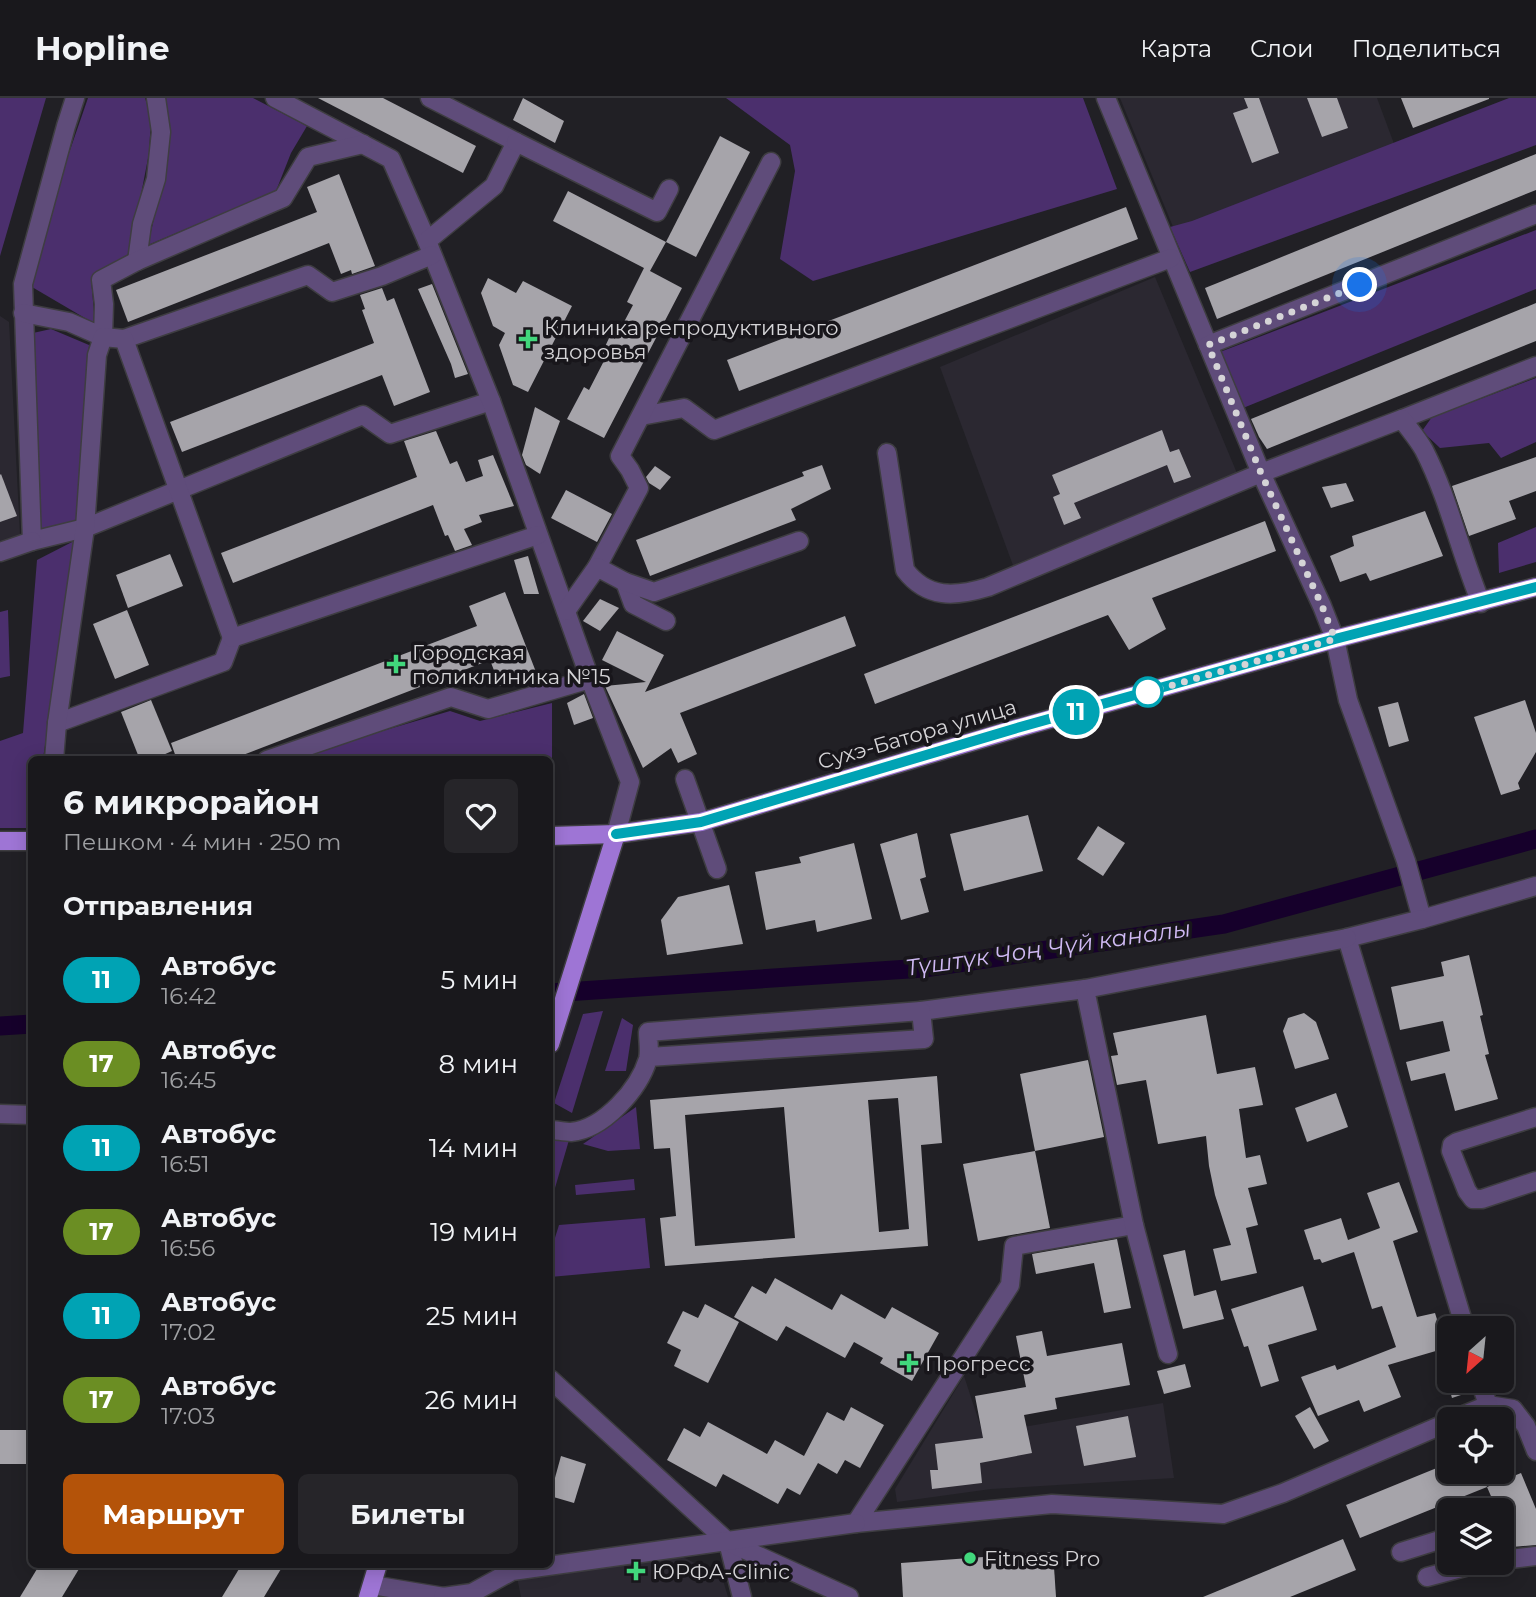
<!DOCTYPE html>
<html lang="ru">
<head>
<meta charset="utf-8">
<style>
  :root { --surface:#19181c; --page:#262529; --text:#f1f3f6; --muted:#9fa0a3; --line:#37373b; --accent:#b45309 }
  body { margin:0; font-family:Montserrat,sans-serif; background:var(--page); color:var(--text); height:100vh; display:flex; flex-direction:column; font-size:26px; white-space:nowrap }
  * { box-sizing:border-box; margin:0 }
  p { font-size:23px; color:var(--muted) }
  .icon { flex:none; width:38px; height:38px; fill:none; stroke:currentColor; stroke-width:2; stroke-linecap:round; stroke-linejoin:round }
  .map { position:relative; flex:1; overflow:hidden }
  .drawer { position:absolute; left:28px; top:658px; width:525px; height:812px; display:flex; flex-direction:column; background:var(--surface); border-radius:10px; box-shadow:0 4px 18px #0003,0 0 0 2px var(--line) }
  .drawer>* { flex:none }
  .badge { padding:0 14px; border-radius:23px; font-size:24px; line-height:46px }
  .needle { width:46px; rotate:207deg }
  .controls { position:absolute; left:1437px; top:1218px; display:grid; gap:14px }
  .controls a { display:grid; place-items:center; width:77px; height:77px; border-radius:10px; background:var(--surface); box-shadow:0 4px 18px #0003,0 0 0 2px var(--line); font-size:35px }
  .you { position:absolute; width:35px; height:35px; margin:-18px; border:5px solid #fff; border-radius:50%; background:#1a73e8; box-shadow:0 0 0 10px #1a73e833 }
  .map>.badge { position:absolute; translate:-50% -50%; box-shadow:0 0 0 4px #fff }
  h2 { padding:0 35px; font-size:26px; line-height:63px }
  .round { display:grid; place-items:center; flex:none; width:74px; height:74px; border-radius:10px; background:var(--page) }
  .headline { display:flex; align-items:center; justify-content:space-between; height:119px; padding:0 35px }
  h1 { font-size:33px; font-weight:700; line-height:52px }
  .action { display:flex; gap:14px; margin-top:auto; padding:14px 35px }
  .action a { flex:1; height:80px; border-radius:10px; background:var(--accent); color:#fff; font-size:28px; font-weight:700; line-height:80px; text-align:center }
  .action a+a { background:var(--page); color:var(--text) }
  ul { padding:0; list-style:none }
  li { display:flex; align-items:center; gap:21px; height:84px; padding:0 35px }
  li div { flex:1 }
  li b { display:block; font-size:26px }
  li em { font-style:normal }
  li .badge { min-width:77px; font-weight:700; text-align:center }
  header { display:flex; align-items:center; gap:42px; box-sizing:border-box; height:98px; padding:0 35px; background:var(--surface); border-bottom:2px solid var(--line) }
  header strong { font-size:33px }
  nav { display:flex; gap:38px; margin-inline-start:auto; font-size:24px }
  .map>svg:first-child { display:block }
</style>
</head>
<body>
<header>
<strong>Hopline</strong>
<nav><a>Карта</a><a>Слои</a><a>Поделиться</a></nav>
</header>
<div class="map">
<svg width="1536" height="1499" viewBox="0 0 1536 1499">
  <rect width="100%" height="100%" fill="#212025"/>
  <g fill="#2b2831">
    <polygon points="1120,0 1377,0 1403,70 1183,153"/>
    <polygon points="1155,179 1239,380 1014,470 940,269"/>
    <polygon points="0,218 9,224 20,437 0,444"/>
    <polygon points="964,1278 983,1336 1163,1305 1174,1380 991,1391 897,1404 895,1391"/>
    <polygon points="677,1456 722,1479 728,1499 521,1499 517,1479"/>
  </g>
  <g fill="#4b2f6d">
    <polygon points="0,0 46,0 0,158"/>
    <polygon points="88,0 145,0 151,19 149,55 129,159 91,180 95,226 32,189 60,81"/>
    <polygon points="162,0 253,0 307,28 291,55 276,93 148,147 161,89 169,25"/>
    <polygon points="726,0 1083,0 1117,91 813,183 780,161 795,73 790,47"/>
    <polygon points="1509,0 1536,0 1536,47 1190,174 1170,129 1192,123"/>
    <polygon points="1536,132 1536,191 1243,310 1220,254"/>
    <polygon points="51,231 89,247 76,422 41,432 33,235"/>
    <polygon points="1536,280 1536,344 1501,360 1489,345 1440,350 1422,333 1432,319"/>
    <polygon points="1536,429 1536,464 1499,475 1498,445"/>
    <polygon points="74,443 43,661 32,662 31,730 0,730 0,643 23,635 37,462"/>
    <polygon points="8,512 10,578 0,580 0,514"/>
    <polygon points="552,605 552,673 550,677 550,662 284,662 450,613 480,623"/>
    <polygon points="603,913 572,1015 554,1005 583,916"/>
    <polygon points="622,920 633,927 626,973 605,973"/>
    <polygon points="636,1009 640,1051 608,1053 583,1046"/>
    <polygon points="550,1042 569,1042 550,1107"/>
    <polygon points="634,1081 635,1092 576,1097 575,1087"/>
    <polygon points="645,1120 650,1170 550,1179 550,1156 559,1127"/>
  </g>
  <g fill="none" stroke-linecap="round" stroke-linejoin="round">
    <g stroke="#16002b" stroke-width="19">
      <polyline points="550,895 924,870 1224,826 1536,741"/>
      <polyline points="0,928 32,926"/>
    </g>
  </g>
  <g fill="#a6a4aa" fill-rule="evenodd">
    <polygon points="318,0 383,0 476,48 463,75"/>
    <polygon points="523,0 564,23 555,45 513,22"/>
    <polygon points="1244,0 1259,0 1279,55 1252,65 1233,15 1248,10"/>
    <polygon points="1307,0 1337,0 1348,30 1322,39"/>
    <polygon points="1401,0 1489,0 1489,1 1413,30"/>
    <polygon points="720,38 750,54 696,159 666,144"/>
    <polygon points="1536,56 1536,92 1217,221 1205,190"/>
    <polygon points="339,76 375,168 352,176 351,172 341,176 329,145 128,224 116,192 317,114 307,89"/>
    <polygon points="568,93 666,144 650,173 682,190 604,340 567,321 584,289 589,292 607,257 602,255 610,238 615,241 633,207 627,204 644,170 553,123"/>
    <polygon points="1126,109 1138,141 739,293 727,262"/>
    <polygon points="488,180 516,195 523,183 572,208 528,294 513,287 499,247 505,235 493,228 481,195"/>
    <polygon points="432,186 468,276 455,280 451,266 418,191"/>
    <polygon points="382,190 387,203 394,200 430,294 394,308 382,277 182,354 170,324 374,245 362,212 365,211 360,197"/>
    <polygon points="1536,205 1536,243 1267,351 1259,339 1251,321"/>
    <polygon points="535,309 560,323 540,376 526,367 522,357"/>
    <polygon points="1162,332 1170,354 1179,351 1191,379 1174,385 1167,367 1074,405 1081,420 1064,427 1053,399 1060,396 1052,377"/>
    <polygon points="436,333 450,366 457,363 466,384 483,378 478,362 493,357 514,408 479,417 482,424 464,431 472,447 455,453 448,437 445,438 433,407 233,485 221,455 417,379 404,343"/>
    <polygon points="1536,359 1536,393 1509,403 1516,421 1469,438 1452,388"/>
    <polygon points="822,367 831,391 791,411 796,422 650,478 636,442 804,378 802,374"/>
    <polygon points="655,368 671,379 660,392 649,385 646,379"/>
    <polygon points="1,376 17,418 0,424 0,377"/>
    <polygon points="1346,385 1354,403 1331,410 1322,389"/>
    <polygon points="566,392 612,416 597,444 551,420"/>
    <polygon points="1425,413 1443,458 1370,483 1366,475 1340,484 1330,458 1354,448 1352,438"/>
    <polygon points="1265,423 1276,453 1152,500 1166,531 1129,552 1108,517 875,606 864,576"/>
    <polygon points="170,456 183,488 128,510 116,477"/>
    <polygon points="528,458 539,496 524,496 514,462"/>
    <polygon points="505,494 536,574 500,588 490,562 230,662 177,662 171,645 477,528 469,508"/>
    <polygon points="600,501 619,510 600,533 583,523"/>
    <polygon points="127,512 149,567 115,581 93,526"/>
    <polygon points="845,518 856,548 680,615 697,656 678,665 671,650 643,670 605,588 646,584 602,562 617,533 664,557 645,594"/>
    <polygon points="584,596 593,620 574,627 567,605"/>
    <polygon points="151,602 172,653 152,662 140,662 121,614"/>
    <polygon points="1525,602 1536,635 1536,654 1518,685 1520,691 1501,697 1474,619"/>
    <polygon points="1398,604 1409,643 1389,649 1378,609"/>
    <polygon points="1028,717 1043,773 964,793 950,736"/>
    <polygon points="1098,728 1125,745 1103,778 1077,761"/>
    <polygon points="917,735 926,779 920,781 929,814 901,822 880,746"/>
    <polygon points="854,745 872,821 817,834 815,822 766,832 755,774 801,765 799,759"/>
    <polygon points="729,787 743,846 667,857 661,822 678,799"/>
    <polygon points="1469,857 1483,917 1480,918 1489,956 1485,957 1498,1001 1455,1013 1445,975 1411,983 1406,964 1450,953 1443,923 1400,932 1391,889 1444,878 1441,864"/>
    <polygon points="1304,915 1316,924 1329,961 1295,971 1283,933 1288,920"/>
    <polygon points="1206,917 1217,976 1255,969 1263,1007 1239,1011 1246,1060 1260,1057 1267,1086 1248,1090 1258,1127 1246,1130 1257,1175 1221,1183 1213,1151 1231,1147 1215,1097 1209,1068 1206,1038 1158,1046 1146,982 1117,987 1111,958 1118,957 1113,935"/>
    <polygon points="1088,962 1104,1039 1035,1053 1020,976"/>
    <path d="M 937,978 L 942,1045 L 921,1047 L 928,1148 L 665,1168 L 660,1120 L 676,1118 L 670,1050 L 654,1051 L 650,1002 ZM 898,1000 L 909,1131 L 879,1134 L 868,1002 ZM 784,1009 L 795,1140 L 695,1148 L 685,1017 Z"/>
    <polygon points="1336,995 1348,1029 1307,1044 1295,1010"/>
    <polygon points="1035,1053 1050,1130 978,1143 963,1066"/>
    <polygon points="1399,1084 1418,1134 1393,1143 1417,1219 1435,1215 1446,1250 1388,1267 1401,1299 1364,1314 1359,1302 1318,1318 1301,1279 1335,1267 1337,1272 1396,1249 1382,1208 1372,1211 1354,1154 1322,1165 1320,1161 1314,1162 1304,1132 1341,1120 1348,1142 1380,1130 1367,1095"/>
    <polygon points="1117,1141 1131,1210 1104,1215 1094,1165 1036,1176 1032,1156"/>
    <polygon points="1185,1152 1194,1198 1216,1192 1224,1221 1183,1231 1163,1157"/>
    <polygon points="775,1180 832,1212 841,1196 885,1221 892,1209 939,1235 912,1283 880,1265 883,1260 854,1244 845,1260 786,1228 777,1243 734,1219 752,1188 766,1196"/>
    <polygon points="1303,1188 1317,1232 1268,1247 1279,1283 1261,1289 1248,1248 1244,1249 1231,1211"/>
    <polygon points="705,1206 739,1224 708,1285 674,1268 681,1252 667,1245 683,1213 698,1220"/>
    <polygon points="1042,1233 1047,1258 1122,1245 1130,1287 1055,1300 1057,1311 1024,1317 1032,1355 980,1365 982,1385 932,1391 930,1372 938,1372 935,1346 983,1340 975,1298 1026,1289 1016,1238"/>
    <polygon points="1185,1266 1191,1289 1164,1296 1157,1273"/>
    <polygon points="1458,1283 1466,1283 1470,1294 1452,1300 1448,1286"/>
    <polygon points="851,1309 884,1327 860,1370 845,1362 837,1376 818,1365 800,1397 787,1390 778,1406 723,1376 716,1389 667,1362 684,1330 700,1339 708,1324 767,1356 775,1342 804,1358 827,1314 844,1323"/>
    <polygon points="1310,1309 1329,1343 1314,1351 1295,1318"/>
    <polygon points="1128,1318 1136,1359 1084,1368 1076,1328"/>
    <rect x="0" y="1332" width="32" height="34"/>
    <polygon points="561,1358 586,1366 574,1405 550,1398"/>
    <polygon points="1449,1365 1449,1374 1481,1374 1487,1389 1360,1440 1346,1407"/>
    <polygon points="1521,1375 1536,1411 1536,1447 1512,1449 1502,1423 1502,1412 1497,1412 1487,1389"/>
    <polygon points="1343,1441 1356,1472 1290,1499 1203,1499"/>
    <polygon points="1053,1454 1056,1499 903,1499 901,1465"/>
    <polygon points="40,1466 82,1466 62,1499 20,1499"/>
    <polygon points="242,1466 284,1466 264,1499 222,1499"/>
  </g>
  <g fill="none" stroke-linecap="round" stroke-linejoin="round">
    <g stroke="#3e3d41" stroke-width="21">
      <g id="minor">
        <polyline points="75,0 66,28 23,186 32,443 85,430 363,317 390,336 491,303"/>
        <polyline points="275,0 391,61 427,143"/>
        <polyline points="430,0 516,44 494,88 427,143 491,303 590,581 630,684 616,736"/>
        <polyline points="1106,0 1261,375 1322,508 1335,541 1348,602 1406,763 1422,821 1536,788"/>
        <polyline points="516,44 657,114 669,91"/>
        <polyline points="137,163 142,126 156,81 161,34 156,0"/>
        <polyline points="23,215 69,224 103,239 104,206 101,182 137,163 283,100 308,59 363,46"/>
        <polyline points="124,241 308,177 332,194 382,178 432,157"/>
        <polyline points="1208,247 1536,116"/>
        <polyline points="641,318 684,310 714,332 1171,160"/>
        <polyline points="1402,321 1536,268"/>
        <path d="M 887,355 L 905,472 C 927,501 955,499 988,489 L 1261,375 L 1402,321 C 1409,331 1418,341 1424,352 C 1449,401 1460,454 1481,505"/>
        <polyline points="0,454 32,443"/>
        <polyline points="597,469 639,390 630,372 620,358 771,64"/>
        <polyline points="625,484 633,506 666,523"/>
        <polyline points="566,513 597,469 625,484 654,494 799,443"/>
        <polyline points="57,625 223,564 232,540"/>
        <polyline points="54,662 57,625 85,430 97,257 103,239 124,241 232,540 538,437"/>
        <polyline points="267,662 451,599 488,611 590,581"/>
        <polyline points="685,681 717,771"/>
        <polyline points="1422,821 1347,840 1465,1230"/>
        <polyline points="921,913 1085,891"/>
        <polyline points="0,1016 32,1017"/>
        <polyline points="1536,1019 1457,1044 1452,1047 1451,1053 1467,1093 1473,1101 1482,1101 1536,1083"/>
        <path d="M 550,1032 C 556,1032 564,1034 571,1034 C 604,1031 639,991 648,961 C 650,953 648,943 648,934 L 921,913 L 924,941 L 649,959"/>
        <polyline points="1134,1127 1014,1148 1010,1187 856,1425 1052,1406 1223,1416 1283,1395 1449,1324"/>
        <polyline points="1168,1256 1134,1127 1085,891 1347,840"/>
        <polyline points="550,1281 728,1444 742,1499"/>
        <polyline points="1480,1283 1488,1307 1513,1311 1526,1328 1536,1353"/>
        <polyline points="1454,1321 1488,1307"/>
        <polyline points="728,1444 849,1499"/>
        <polyline points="1401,1454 1449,1439"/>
        <polyline points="1502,1462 1536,1458"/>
        <polyline points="1427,1479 1480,1465"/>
        <polyline points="372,1487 444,1499"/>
        <polyline points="443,1499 472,1495 512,1473 856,1425"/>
      </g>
    </g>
    <g stroke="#3e3d41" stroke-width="21">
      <g id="major">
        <polyline points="550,738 616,736 701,724 1018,630 1335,541 1536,489"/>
        <polyline points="0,743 32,743"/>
        <polyline points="550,946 616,736"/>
        <polyline points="368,1499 378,1466"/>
      </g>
    </g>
    <use href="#minor" stroke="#5f4c7a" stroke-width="18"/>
    <use href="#major" stroke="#9e75d5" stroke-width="18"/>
  </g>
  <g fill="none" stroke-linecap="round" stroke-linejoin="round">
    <g stroke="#fff" stroke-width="16">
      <polyline id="line" points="616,736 701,724 1017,630 1335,541 1536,489"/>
    </g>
    <use href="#line" stroke="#00a3b4" stroke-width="10"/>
    <polyline stroke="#d5d4d7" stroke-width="7" stroke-dasharray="0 12.6" points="1148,594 1335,541 1322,508 1261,375 1208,247 1360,187"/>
  </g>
  <g fill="#41d77c" stroke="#18161b" stroke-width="2.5">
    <path d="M524.5 230.5h7v7h7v7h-7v7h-7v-7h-7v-7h7z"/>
    <path d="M392.5 555.5h7v7h7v7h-7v7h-7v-7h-7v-7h7z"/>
    <path d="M905.5 1254.5h7v7h7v7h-7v7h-7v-7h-7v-7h7z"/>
    <circle cx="970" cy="1460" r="7"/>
    <path d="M632.5 1462.5h7v7h7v7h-7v7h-7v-7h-7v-7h7z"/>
  </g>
  <circle fill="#fff" stroke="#00a3b4" stroke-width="3.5" cx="1148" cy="594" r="14"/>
  <g text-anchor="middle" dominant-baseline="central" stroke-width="7" stroke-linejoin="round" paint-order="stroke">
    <g font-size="21" fill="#d5d4d7" stroke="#18161b" text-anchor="start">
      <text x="544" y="229">Клиника репродуктивного<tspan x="544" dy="24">здоровья</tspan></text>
      <text x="412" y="554">Городская<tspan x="412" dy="24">поликлиника №15</tspan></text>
      <text x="925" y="1265">Прогресс</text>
      <text x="984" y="1460">Fitness Pro</text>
      <text x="652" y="1473">ЮРФА-Clinic</text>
    </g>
    <g font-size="21" fill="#d5d4d7" stroke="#18161b">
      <text transform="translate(917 636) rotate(-16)">Сухэ-Батора улица</text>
    </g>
    <g font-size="23" font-style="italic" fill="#cfb9f3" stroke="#18161b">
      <text transform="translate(1048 850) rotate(-8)">Түштүк Чоң Чүй каналы</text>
    </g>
  </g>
</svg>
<div class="controls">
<a><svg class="needle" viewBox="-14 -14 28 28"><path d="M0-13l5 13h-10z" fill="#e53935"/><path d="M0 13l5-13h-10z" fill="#9fa0a3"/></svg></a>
<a><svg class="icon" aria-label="locate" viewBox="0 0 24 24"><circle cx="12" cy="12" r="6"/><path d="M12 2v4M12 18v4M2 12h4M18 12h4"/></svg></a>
<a><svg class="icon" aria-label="layers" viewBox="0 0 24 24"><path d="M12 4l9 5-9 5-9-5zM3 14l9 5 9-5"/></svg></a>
</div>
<div class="you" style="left:1360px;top:187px"></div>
<b class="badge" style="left:1076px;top:614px;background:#00a3b4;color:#fff">11</b>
<section class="drawer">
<div class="headline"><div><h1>6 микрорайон</h1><p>Пешком · 4 мин · 250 m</p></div><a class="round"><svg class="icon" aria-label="heart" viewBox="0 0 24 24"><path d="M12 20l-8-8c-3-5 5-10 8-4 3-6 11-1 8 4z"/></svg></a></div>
<h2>Отправления</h2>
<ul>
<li><span class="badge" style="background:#00a3b4;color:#fff">11</span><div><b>Автобус</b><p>16:42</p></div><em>5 мин</em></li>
<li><span class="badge" style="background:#6b8e23;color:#fff">17</span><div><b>Автобус</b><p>16:45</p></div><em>8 мин</em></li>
<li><span class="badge" style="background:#00a3b4;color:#fff">11</span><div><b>Автобус</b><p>16:51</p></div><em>14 мин</em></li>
<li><span class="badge" style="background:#6b8e23;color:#fff">17</span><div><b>Автобус</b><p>16:56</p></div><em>19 мин</em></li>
<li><span class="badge" style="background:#00a3b4;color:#fff">11</span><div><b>Автобус</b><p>17:02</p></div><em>25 мин</em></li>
<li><span class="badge" style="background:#6b8e23;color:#fff">17</span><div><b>Автобус</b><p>17:03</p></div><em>26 мин</em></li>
</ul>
<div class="action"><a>Маршрут</a><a>Билеты</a></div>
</section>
</div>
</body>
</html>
